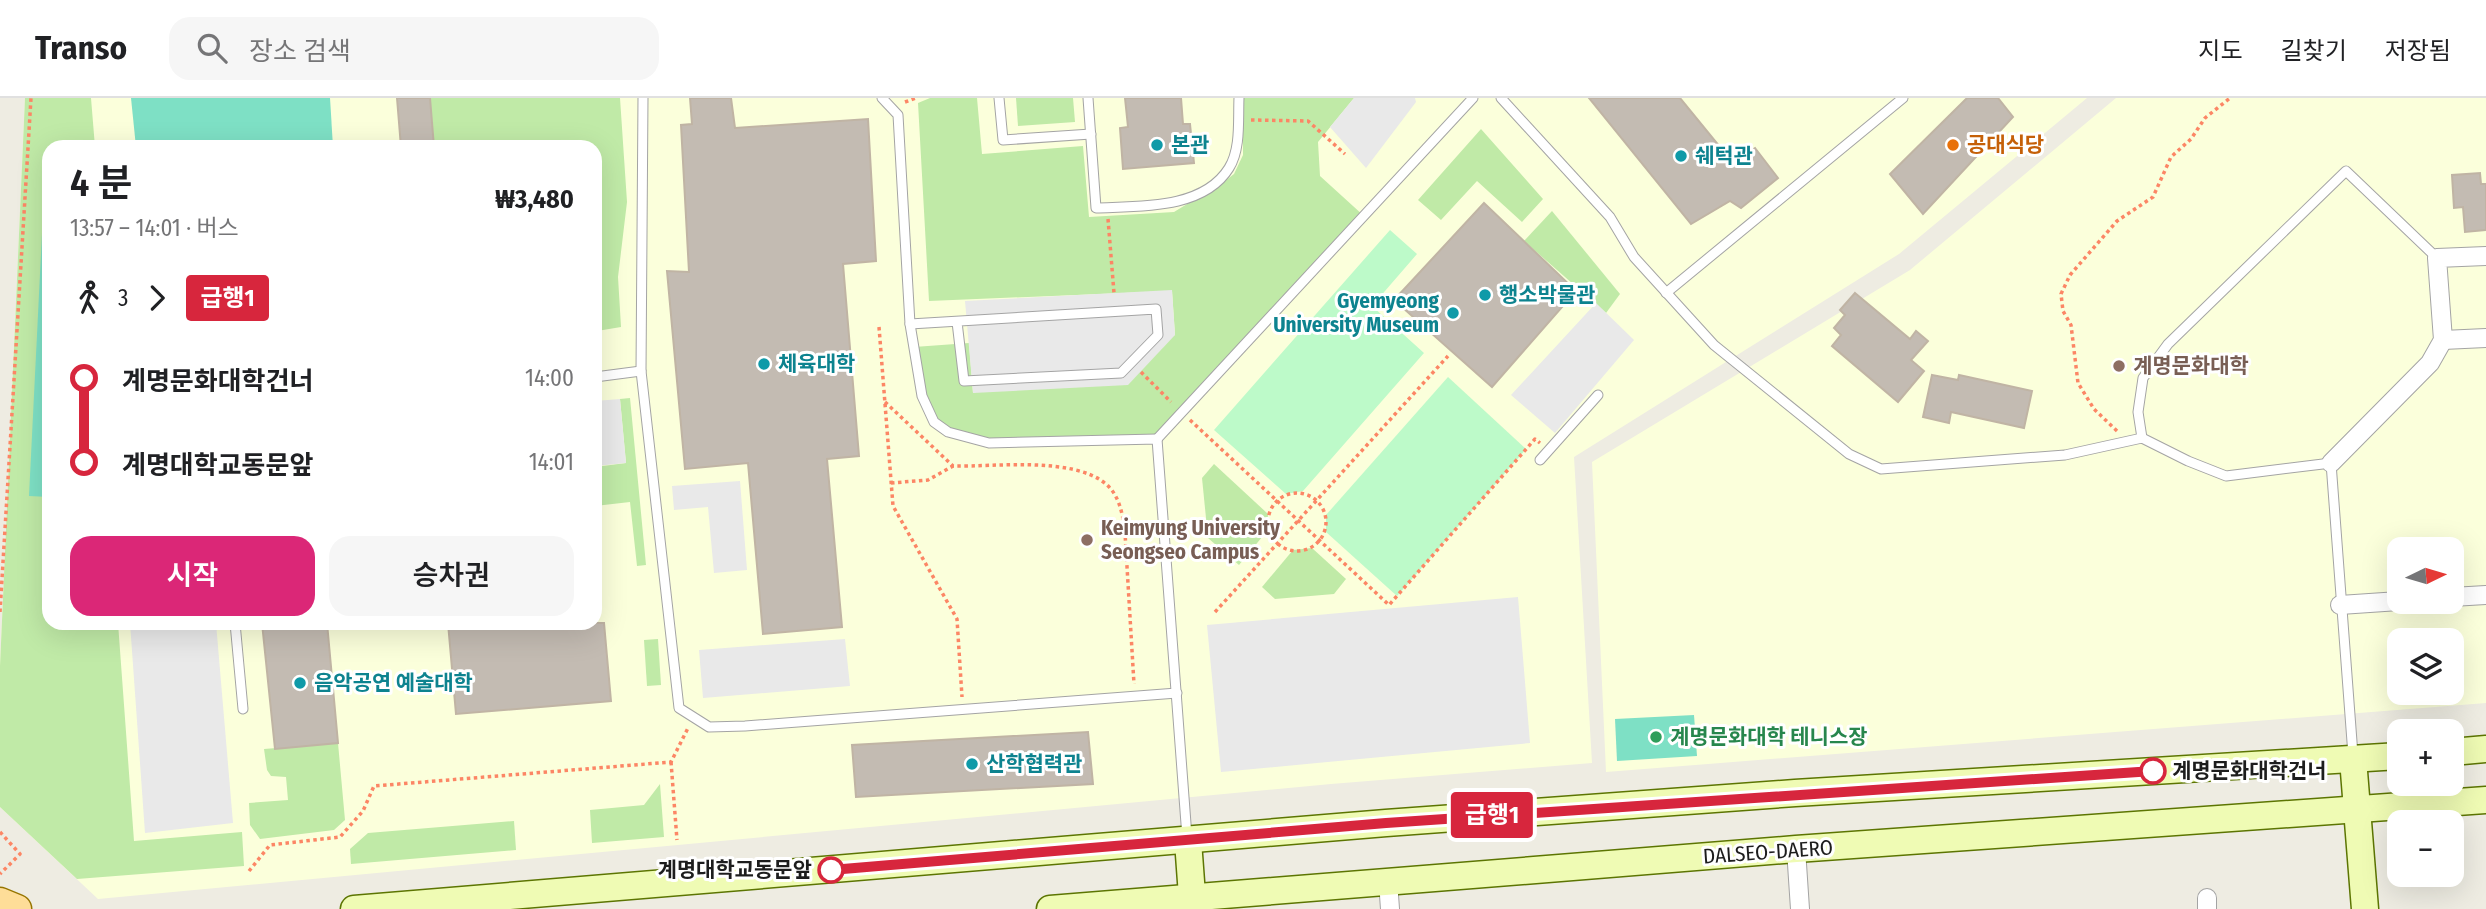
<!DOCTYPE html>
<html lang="ko">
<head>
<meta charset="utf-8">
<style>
  :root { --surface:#fff; --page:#f6f6f6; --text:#202124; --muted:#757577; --line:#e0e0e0; --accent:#db2777 }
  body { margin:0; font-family:"Fira Sans Condensed","Noto Sans KR",sans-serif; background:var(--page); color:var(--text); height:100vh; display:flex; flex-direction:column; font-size:26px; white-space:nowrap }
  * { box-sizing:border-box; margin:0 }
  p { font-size:23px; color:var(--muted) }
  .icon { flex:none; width:38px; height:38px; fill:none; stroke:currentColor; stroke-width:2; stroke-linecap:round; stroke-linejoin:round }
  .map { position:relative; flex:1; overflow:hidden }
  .drawer { position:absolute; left:42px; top:42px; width:560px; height:490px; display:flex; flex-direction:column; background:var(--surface); border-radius:21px; box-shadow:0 7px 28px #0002 }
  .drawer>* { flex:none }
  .badge { padding:0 14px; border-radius:5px; font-size:24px; line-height:46px }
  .needle { width:46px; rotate:85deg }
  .fabs { position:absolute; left:2387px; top:439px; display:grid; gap:14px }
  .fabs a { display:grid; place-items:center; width:77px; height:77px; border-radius:14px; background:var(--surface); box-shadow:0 7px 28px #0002; font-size:35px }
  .map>.badge { position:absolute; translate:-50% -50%; box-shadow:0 0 0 4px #fff }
  .legs { display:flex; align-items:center; gap:10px; height:77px; padding:0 28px; font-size:23px }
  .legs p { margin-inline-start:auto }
  .overview { display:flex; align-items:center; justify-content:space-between; height:119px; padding:0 28px }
  h1 { font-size:38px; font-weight:600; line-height:52px }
  .action { display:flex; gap:14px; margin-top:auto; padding:14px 28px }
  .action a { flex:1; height:80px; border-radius:21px; background:var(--accent); color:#fff; font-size:28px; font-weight:600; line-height:80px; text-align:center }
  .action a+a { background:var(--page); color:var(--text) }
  ul { padding:0 28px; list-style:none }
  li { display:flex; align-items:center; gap:24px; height:84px; font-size:26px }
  li i { display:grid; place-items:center; width:10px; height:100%; margin:0 9px; background:currentColor }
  li i::after { content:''; width:18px; height:18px; margin:-9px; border:5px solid; border-radius:50%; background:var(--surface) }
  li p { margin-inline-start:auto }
  li:first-child i { background:linear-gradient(#0000 50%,currentColor 0) }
  li:last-child i { background:linear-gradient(currentColor 50%,#0000 0) }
  header { display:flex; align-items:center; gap:42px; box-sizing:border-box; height:98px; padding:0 35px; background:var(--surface); border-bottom:2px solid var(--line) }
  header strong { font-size:33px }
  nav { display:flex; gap:38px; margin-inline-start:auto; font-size:24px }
  .search { width:490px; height:63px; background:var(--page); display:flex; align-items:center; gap:18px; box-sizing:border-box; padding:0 24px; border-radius:21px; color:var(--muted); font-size:26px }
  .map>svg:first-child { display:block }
</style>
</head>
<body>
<header>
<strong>Transo</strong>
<div class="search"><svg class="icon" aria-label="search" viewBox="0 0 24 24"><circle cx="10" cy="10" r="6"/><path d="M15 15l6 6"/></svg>장소 검색</div>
<nav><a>지도</a><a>길찾기</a><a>저장됨</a></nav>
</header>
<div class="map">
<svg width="2486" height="811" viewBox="0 0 2486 811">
  <rect width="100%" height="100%" fill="#eeece2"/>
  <g fill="#fbffdb" fill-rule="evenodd">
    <path d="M 25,0 L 2087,0 L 1899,156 L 1574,359 L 1592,665 L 1331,686 L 98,801 L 0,709 L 0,568 ZM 49,49 L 595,49 L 595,525 L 49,525 Z"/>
    <path d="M 2116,0 L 2486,0 L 2486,605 L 1606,674 L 1592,364 L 1910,172 ZM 2399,452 L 2452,452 L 2452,504 L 2399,504 ZM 2399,542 L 2452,542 L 2452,595 L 2399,595 Z"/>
  </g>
  <g fill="#c0eaa7">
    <polygon points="25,0 91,0 95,49 49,49 49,525 118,525 134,743 242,734 244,768 77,781 0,709 0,568"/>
    <polygon points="430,0 620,0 627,104 618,179 621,229 597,233 597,253 595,49 434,49"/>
    <path d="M 930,0 L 977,0 L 982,56 L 1083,48 L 1089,119 L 1174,114 L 1225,83 L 1234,76 L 1243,57 L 1243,0 L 1354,0 L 1318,44 L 1320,78 L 1364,118 L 1157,341 L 989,345 C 923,329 924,310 914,249 L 969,245 L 973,295 L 1175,237 L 1172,193 L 929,203 L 918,5 Z"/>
    <polygon points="1016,0 1073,0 1075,24 1018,28"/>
    <polygon points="1481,31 1543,101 1522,124 1477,83 1441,122 1418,102"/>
    <polygon points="1552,113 1620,196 1606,215 1524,143"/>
    <polygon points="630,300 646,467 637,468 630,404 595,408 595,369 626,365 620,301"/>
    <polygon points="1214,366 1268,416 1267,433 1239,467 1208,440 1202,380"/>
    <polygon points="1312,450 1346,481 1334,496 1275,501 1262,489 1293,452"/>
    <polygon points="658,541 661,587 647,588 644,542"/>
    <polygon points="338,645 345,722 334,732 260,741 250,727 249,705 288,702 286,679 271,678 267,672 264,651"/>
    <polygon points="660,686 664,739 592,745 590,712 644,707"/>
    <polygon points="514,723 516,752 351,766 350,751 368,735"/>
  </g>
  <g fill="#bdfac9">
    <polygon points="1390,132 1417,156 1372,208 1424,255 1303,393 1286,396 1214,332"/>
    <polygon points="1448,279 1526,351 1397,498 1326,434 1326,417"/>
  </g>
  <g fill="#7ee0c5">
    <polygon points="131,0 330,0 333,49 136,49"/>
    <polygon points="45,75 49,76 49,399 29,398"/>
    <polygon points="1694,617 1697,658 1617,663 1615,621"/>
  </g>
  <g fill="#e9e9e9">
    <polygon points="1354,0 1415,0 1416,4 1366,70 1330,29"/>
    <polygon points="1172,192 1175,237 1128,287 973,295 965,203"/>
    <polygon points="1596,205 1634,242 1555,335 1511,297"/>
    <polygon points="620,301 626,365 595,368 595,303"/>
    <polygon points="740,383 747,472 714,475 708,409 674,412 672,388"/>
    <polygon points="1518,499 1530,645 1221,674 1207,527"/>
    <polygon points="130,525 216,525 233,725 145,735"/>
    <polygon points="845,541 850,588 703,600 699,552"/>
  </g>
  <g fill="#c3bbb2" stroke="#c0b4a4" stroke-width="2">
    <polygon points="397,0 430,0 434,49 401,49"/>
    <polygon points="690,0 731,0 735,30 868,21 876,163 843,166 859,358 827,361 842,529 763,536 748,365 685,371 667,173 689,174 681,27 692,26"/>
    <polygon points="1125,0 1181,0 1183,26 1190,26 1194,65 1123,71 1120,30 1128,29"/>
    <polygon points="1589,0 1680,0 1733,65 1755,50 1778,80 1741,110 1730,103 1691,126"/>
    <polygon points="1967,0 1998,0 2013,19 1923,116 1890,76"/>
    <polygon points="2480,75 2481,86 2486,86 2486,132 2465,134 2463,109 2454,110 2452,77"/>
    <polygon points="1484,105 1576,193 1492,289 1394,202"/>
    <polygon points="1855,195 1910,241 1916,233 1928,243 1911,262 1924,273 1898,304 1832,248 1841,237 1834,230 1845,217 1840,212"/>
    <polygon points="1932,277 1958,282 1959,277 2032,293 2024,330 1951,314 1949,325 1923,319"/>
    <polygon points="262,525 327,525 338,645 275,651"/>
    <polygon points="448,525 604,525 611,603 456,616"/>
    <polygon points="1088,634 1093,686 856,699 852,647"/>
  </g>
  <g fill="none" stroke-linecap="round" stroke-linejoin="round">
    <g stroke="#a4a4a4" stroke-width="11">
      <g id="lane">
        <polyline points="643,0 641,273 679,610 709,629 745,628 1177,595"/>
        <polyline points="882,0 898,17 910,226 922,298 934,324 948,334 989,345 1157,341 1187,739"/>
        <polyline points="999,0 1003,42 1091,36"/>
        <path d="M 1088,0 L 1096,110 C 1138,108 1203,112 1229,70 C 1241,51 1238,22 1239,0"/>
        <polyline points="1501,0 1610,119 1634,159 1714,247 1849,356 1881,371 2065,357 2142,340 2188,363 2226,378 2331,365 2353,657"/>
        <polyline points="1666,195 1903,0"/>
        <polyline points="910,226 1156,211 1158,237 1121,275 964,283 957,224"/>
        <polyline points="595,279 641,273"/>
        <polyline points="2142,340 2138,314 2143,280 2168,246 2346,73 2437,160"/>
        <polyline points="1157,341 1473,0"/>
        <polyline points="1540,362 1598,297"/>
        <polyline points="235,525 243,611"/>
      </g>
    </g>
    <g stroke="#a4a4a4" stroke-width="20">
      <g id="street">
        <polyline points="2443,242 2486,240"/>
        <polyline points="2331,365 2430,265 2443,242 2437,160 2486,158"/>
        <polyline points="2452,499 2486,497"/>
        <polyline points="2340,507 2399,503"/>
        <polyline points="1796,751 1800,811"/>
        <polyline points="1388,783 1390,811"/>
        <polyline points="2207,800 2207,811"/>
      </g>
    </g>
    <g stroke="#5c7502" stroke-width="29">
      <g id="secondary">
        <polyline points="2452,654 2486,651"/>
        <polyline points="2353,661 2365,811"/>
        <polyline points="1188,743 1193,811"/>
        <polyline points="354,811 1386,725 1795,695 2399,658"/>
        <polyline points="1050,811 1796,751 2486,702"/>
      </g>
    </g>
    <g stroke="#967500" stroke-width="31">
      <polyline id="primary" points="0,804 17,811"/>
    </g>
    <g stroke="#fc8665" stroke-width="3.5" stroke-dasharray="3.5 3.5" stroke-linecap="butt">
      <polyline points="905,4 916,0"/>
      <polyline points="1251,22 1308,23 1345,56"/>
      <polyline points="1108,121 1114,195"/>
      <polyline points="879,229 893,408 957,521 962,599"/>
      <polyline points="1141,274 1171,304"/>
      <path d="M 885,304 L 953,368 C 995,369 1072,358 1106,386 C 1120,398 1123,418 1125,435 L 1134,586"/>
      <polyline points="1190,322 1389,507 1535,341 1540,345"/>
      <polyline points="2117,333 2094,311 2078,285 2071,227 2063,213 2061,196 2070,177 2117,123 2153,99 2171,59 2191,41 2205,20 2230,0"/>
      <polyline points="891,385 928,382 953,368"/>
      <circle cx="1297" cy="424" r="29"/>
      <polyline points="0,514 31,0"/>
      <polyline points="1215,514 1448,258"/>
      <polyline points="671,664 677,742"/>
      <polyline points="0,734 20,756 0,776"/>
      <polyline points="249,773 270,747 340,739 363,713 374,688 671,664 688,630"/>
    </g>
    <use href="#lane" stroke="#fff" stroke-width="9"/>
    <use href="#street" stroke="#fff" stroke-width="18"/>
    <use href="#secondary" stroke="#effbb4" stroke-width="26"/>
    <use href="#primary" stroke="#fedd98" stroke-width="28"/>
  </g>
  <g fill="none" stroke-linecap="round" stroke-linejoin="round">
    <g stroke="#fff" stroke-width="16">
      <polyline id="line-1" points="831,772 1386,725 2153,673"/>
    </g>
    <use href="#line-1" stroke="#d7263d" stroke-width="10"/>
  </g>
  <g fill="#0f9aa8" stroke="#fff" stroke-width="2.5">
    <circle cx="1157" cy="47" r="7"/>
    <circle cx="1681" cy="58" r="7"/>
    <circle cx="1485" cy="197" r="7"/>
    <circle cx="1453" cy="215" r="7"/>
    <circle cx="764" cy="266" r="7"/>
    <circle cx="300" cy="585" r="7"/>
    <circle cx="972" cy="666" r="7"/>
  </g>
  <circle fill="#e8710a" stroke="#fff" stroke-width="2.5" cx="1953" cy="47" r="7"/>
  <g fill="#8d6e63" stroke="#fff" stroke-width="2.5">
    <circle cx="2119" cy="268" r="7"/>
    <circle cx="1087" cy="442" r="7"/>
  </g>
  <circle fill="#2e9e5b" stroke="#fff" stroke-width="2.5" cx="1656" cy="639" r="7"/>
  <g fill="#fff" stroke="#d7263d" stroke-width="3.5">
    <circle cx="2153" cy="673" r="12"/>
    <circle cx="831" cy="772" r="12"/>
  </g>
  <g text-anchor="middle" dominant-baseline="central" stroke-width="6" stroke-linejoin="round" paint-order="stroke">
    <g font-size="21" font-weight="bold" fill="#0d838f" stroke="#fff" text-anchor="start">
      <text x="1171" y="47">본관</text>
      <text x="1695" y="58">쉐턱관</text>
      <text x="1499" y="197">행소박물관</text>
      <text x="1439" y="203" text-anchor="end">Gyemyeong<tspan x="1439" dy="24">University Museum</tspan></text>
      <text x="778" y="266">체육대학</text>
      <text x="314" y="585">음악공연 예술대학</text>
      <text x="986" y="666">산학협력관</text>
    </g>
    <g font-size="21" font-weight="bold" fill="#c56008" stroke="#fff" text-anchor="start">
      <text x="1967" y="47">공대식당</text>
    </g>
    <g font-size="21" font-weight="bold" fill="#785e54" stroke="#fff" text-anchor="start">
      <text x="2133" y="268">계명문화대학</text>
      <text x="1101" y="430">Keimyung University<tspan x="1101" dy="24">Seongseo Campus</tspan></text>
    </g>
    <g font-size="21" font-weight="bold" fill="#27864d" stroke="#fff" text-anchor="start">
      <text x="1670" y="639">계명문화대학 테니스장</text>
    </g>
    <g font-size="21" font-weight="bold" fill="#1d1d1d" stroke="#fff" text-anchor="start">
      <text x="2172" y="673">계명문화대학건너</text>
      <text x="812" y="772" text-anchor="end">계명대학교동문앞</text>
    </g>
    <g font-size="21" fill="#1d1d1d" stroke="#fff">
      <text transform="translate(1768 754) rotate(-4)">DALSEO-DAERO</text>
    </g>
  </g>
</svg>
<div class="fabs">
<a><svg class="needle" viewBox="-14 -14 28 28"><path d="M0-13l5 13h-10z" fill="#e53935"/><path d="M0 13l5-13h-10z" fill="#757577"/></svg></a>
<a><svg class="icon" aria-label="layers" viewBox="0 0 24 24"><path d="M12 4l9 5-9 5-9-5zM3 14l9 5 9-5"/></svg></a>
<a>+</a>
<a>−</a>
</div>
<b class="badge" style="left:1492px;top:717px;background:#d7263d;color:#fff">급행1</b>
<section class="drawer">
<div class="overview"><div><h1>4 분</h1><p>13:57 – 14:01 · 버스</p></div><b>₩3,480</b></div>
<div class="legs"><svg class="icon" aria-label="walk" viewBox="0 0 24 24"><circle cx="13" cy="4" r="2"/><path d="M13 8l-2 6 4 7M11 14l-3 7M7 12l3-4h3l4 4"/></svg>3<svg class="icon" aria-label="forward" viewBox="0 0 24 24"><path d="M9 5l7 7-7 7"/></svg><b class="badge" style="background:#d7263d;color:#fff">급행1</b></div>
<ul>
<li><i style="color:#d7263d"></i><b>계명문화대학건너</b><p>14:00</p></li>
<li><i style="color:#d7263d"></i><b>계명대학교동문앞</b><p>14:01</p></li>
</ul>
<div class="action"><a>시작</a><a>승차권</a></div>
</section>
</div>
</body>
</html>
